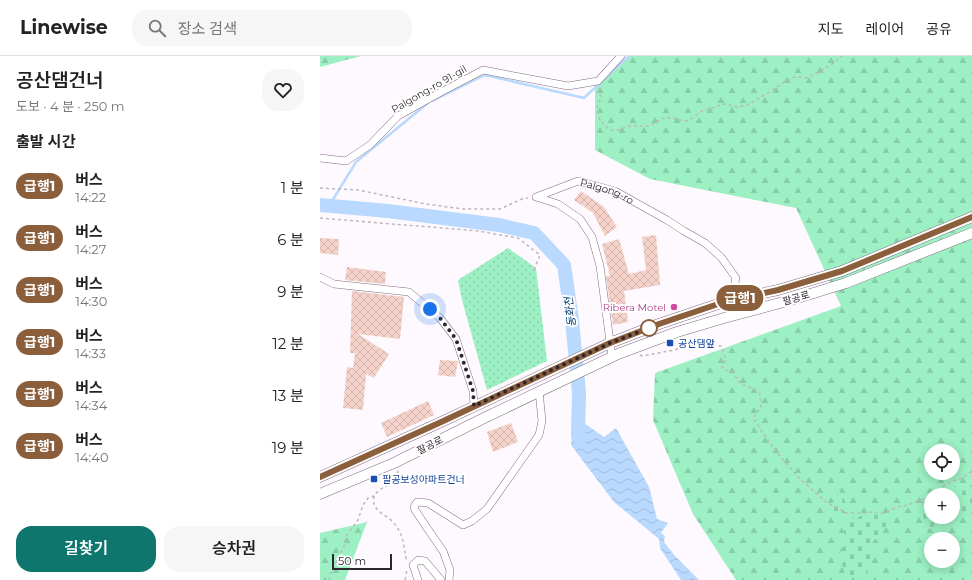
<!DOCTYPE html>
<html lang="ko">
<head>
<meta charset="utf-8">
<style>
  :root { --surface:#fff; --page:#f6f6f6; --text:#222; --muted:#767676; --line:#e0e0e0; --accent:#0f766e }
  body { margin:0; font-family:Montserrat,"Noto Sans KR",sans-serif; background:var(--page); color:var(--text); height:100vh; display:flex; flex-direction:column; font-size:15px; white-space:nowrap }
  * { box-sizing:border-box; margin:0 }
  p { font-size:13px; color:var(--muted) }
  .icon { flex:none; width:22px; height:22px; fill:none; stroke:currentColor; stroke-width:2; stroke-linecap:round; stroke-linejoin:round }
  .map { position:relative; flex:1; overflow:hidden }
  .details { display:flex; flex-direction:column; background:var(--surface); width:320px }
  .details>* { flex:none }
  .badge { padding:0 8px; border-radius:13px; font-size:14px; line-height:26px }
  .controls { position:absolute; left:604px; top:388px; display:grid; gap:8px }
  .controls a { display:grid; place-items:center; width:36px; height:36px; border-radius:50%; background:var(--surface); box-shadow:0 2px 10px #0003; font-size:20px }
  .scale { position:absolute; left:12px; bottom:10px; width:60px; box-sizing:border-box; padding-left:4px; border:2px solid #2e262f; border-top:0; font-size:11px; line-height:14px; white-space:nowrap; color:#2e262f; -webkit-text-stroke:3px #fff; paint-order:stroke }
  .you { position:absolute; width:20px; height:20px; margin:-10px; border:3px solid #fff; border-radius:50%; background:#1a73e8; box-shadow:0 0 0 6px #1a73e833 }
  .map>.badge { position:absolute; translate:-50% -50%; box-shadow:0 0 0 2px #fff }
  h2 { padding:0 16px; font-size:15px; line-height:36px }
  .round { display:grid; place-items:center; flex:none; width:42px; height:42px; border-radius:16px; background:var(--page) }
  .head { display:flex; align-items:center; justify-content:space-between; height:68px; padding:0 16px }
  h1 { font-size:19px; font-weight:600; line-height:30px }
  .primary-button { display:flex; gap:8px; margin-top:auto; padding:8px 16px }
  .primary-button a { flex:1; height:46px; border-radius:16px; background:var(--accent); color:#fff; font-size:16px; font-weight:600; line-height:46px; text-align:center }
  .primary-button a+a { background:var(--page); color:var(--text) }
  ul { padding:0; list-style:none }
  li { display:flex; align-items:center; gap:12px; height:52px; padding:0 16px }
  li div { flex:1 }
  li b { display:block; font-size:15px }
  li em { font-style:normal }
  li .badge { min-width:44px; font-weight:700; text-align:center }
  header { display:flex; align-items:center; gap:24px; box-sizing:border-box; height:56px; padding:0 20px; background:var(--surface); border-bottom:1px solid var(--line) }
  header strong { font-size:19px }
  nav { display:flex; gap:22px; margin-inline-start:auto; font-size:14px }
  .search { width:280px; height:36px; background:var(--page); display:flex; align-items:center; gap:10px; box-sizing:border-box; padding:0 14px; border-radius:16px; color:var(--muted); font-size:15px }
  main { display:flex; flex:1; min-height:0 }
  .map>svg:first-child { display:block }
</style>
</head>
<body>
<header>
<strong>Linewise</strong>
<div class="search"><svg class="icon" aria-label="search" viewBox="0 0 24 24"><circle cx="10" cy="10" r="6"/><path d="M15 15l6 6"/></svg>장소 검색</div>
<nav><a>지도</a><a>레이어</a><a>공유</a></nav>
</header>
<main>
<section class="details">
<div class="head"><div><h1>공산댐건너</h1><p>도보 · 4 분 · 250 m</p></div><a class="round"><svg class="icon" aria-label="heart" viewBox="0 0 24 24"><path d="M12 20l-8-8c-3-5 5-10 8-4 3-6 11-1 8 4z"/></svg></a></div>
<h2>출발 시간</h2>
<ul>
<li><span class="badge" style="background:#8b5e3c;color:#fff">급행1</span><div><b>버스</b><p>14:22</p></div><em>1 분</em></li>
<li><span class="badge" style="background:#8b5e3c;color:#fff">급행1</span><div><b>버스</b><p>14:27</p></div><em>6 분</em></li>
<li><span class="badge" style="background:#8b5e3c;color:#fff">급행1</span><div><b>버스</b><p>14:30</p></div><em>9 분</em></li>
<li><span class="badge" style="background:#8b5e3c;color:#fff">급행1</span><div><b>버스</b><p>14:33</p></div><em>12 분</em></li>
<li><span class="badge" style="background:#8b5e3c;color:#fff">급행1</span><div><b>버스</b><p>14:34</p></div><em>13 분</em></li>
<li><span class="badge" style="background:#8b5e3c;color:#fff">급행1</span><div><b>버스</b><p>14:40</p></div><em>19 분</em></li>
</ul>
<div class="primary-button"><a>길찾기</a><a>승차권</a></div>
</section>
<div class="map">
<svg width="652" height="524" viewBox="0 0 652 524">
  <defs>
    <pattern id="grass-dots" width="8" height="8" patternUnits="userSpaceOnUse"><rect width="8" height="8" fill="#9cf0c3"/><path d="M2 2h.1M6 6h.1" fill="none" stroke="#87cea8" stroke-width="1.8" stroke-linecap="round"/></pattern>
    <pattern id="forest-firs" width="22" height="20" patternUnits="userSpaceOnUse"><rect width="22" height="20" fill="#9cf0c3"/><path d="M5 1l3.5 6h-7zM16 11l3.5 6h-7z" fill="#87cea8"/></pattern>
    <pattern id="cemetery-stones" width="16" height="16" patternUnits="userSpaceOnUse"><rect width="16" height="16" fill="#9cf0c3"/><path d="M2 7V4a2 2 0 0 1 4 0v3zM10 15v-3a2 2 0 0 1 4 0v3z" fill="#87cea8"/></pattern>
    <pattern id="water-waves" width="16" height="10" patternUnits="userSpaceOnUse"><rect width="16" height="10" fill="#b9d9fe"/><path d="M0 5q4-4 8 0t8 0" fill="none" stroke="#9fbada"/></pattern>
    <pattern id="building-cross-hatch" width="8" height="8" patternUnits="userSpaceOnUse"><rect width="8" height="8" fill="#f6d3ca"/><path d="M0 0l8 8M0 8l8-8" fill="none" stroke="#d3b5ae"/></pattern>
  </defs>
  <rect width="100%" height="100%" fill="#fef9fe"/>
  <polygon fill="url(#grass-dots)" points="188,192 216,212 227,305 167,334 142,244 138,224"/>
  <g fill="url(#forest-firs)" fill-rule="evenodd">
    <polygon points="0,0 41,0 0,11"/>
    <path d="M 309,0 L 652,0 L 652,524 L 416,524 L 373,458 L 333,364 L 335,317 L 521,250 L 476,152 L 330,123 L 275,94 L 275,31 ZM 611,395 L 633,395 L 633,417 L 611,417 ZM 611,439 L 633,439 L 633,461 L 611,461 ZM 611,483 L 633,483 L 633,505 L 611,505 Z"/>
    <polygon points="47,466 25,524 0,524 0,477"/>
  </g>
  <g fill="url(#cemetery-stones)">
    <path d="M 652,429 L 652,454 C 638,459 625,466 611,473 L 605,468 L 602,454 L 602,446 L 611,443 L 611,461 L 633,461 L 633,439 L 618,439 L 624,434 L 634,430 L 645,433 Z"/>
    <path d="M 519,435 C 528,446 526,449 519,461 L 510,458 L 515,442 Z"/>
    <path d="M 553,458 L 569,460 L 571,464 L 552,487 L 550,508 L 546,521 L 537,523 L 524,516 L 520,497 L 527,483 L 521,470 C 531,461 540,460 553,458 Z"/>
  </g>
  <polygon fill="url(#water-waves)" points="255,361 284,381 296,372 329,431 337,463 348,467 341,477 345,480 344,486 355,500 379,524 361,524 340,492 339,483 294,446 251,389"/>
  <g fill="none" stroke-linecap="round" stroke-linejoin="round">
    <g stroke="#b9d9fe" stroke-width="2.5">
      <polyline points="284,23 309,0"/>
      <polyline points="112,45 165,19 264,42 281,26"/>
      <polyline points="9,150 36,106 108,47"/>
    </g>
    <polyline stroke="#b9d9fe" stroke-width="14" points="0,149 68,155 179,169 214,177 244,209 252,264 259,337 258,380 260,382"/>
  </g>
  <g fill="url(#building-cross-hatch)">
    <polygon points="261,135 284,151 297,171 285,180 273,157 254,144"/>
    <polygon points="336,179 340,229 304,235 308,266 293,269 286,220 290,220 282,188 299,183 309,218 326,214 322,181"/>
    <polygon points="0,182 19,183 18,199 0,197"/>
    <polygon points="27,211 66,216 65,228 25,224"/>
    <polygon points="32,235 84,241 80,283 38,278 69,298 54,322 46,318 43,354 23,352 27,311 33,312 35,297 30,297"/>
    <polygon points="120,304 138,305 135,321 118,319"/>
    <polygon points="108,345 114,359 67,381 61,367"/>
    <polygon points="191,367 198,386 173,396 167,376"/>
  </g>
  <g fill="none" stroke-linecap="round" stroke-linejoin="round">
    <g stroke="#816d83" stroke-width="8">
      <g id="street">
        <polyline points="0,102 26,105 50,89 78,60 121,36 163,14 248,30 278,25 301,0"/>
        <polyline points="0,221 14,228 89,236 120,262 136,283 153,335 154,350"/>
        <path id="s1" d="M 292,301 L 280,210 L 272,181 L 260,163 L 238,148 L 216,141 L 258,125 L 295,135 L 347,164 L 364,175 L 385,187 L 401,201 L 416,222 L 413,234 L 407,245"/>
        <polyline points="98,524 93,509 98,504 105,505 121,524"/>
        <polyline points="129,524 130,514 123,495 107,472 95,454 94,451 97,446 108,447 143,469 152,465 167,453 219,379 222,365 219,335"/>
      </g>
    </g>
    <g stroke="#816d83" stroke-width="11">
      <g id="secondary">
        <polyline points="0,421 119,367 290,287 339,268 407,245 458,234 522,215 652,161"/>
        <polyline points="0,438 74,407 162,363 298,298 357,276 404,262 471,244 526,227 652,177"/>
      </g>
    </g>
    <g stroke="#bdb7bd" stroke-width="1.5" stroke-dasharray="3 3" stroke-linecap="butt">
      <polyline points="279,32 281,42 277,51 279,62 284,69 291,74 299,74 309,70 330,70 337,65 346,61 366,65 371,63 382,55 404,48 417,51 428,49 451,35 463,27 474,21 486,22 497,17 512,8 522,0"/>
      <polyline points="0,132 38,134 106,148 143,153 180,153 202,143 208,142"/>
      <polyline points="0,162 158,175 198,182 220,199 214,214"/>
      <polyline points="320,299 322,300 355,294 378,282 392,289 401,290 406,303 402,312 413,317 421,328 432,332 440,338 441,351 433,362 454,393 479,422 506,446 526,457 540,457 553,456 564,457 577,451 588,449 611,440"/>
      <path d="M 78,415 C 77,419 76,424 73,426 C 67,430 56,434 54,441 C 50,454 67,459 73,466 C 85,480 83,490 87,506"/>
      <polyline points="614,439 623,430 633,425 642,422 652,415"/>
      <polyline points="10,524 9,521 24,490 26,480 38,464 43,449 48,442 54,440"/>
      <polyline points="85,524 87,514"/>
    </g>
    <use href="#street" stroke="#fff" stroke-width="7"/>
    <use href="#secondary" stroke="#fff" stroke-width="10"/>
  </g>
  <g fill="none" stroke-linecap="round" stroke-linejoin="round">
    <g stroke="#fff" stroke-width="9">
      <polyline id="line" points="0,421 119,367 290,287 339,268 407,245 458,234 522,215 652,161"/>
    </g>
    <use href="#line" stroke="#8b5e3c" stroke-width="6"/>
    <polyline stroke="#2e262f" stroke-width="4" stroke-dasharray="0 7.2" points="110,253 120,262 136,283 153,335 154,350 290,287 329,272"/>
  </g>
  <circle fill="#d1479c" stroke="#fff" stroke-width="1.5" cx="354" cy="251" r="4"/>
  <circle fill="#fff" stroke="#8b5e3c" stroke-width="2" cx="329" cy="272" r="8"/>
  <g fill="#1a4fb4" stroke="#fff" stroke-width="1.5">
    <rect x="346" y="283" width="8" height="8" rx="2"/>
    <rect x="50" y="419" width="8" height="8" rx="2"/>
  </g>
  <g text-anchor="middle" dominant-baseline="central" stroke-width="4" stroke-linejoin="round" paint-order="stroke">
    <g font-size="10" fill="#2e262f" stroke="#fff">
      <text transform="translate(109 33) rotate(-30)">Palgong-ro 91-gil</text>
      <text stroke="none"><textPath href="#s1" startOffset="269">Palgong-ro</textPath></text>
      <text transform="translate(476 242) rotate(-16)">팔공로</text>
      <text transform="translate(110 389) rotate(-27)">팔공로</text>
    </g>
    <g font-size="10" fill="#b23c85" stroke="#fff" text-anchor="end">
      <text x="346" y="251">Ribera Motel</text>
    </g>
    <g font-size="10" fill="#164399" stroke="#fff" text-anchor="start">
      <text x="358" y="287">공산댐앞</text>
      <text x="62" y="423">팔공보성아파트건너</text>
    </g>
    <g font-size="11" font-style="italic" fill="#044075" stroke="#fff">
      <text transform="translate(250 256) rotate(-97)">동화천</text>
    </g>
  </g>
</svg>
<div class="controls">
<a><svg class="icon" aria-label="locate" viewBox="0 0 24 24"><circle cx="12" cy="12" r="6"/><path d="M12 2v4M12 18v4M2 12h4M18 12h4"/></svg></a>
<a>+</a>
<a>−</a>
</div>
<div class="scale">50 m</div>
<div class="you" style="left:110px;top:253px"></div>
<b class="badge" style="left:420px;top:242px;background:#8b5e3c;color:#fff">급행1</b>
</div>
</main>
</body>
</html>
